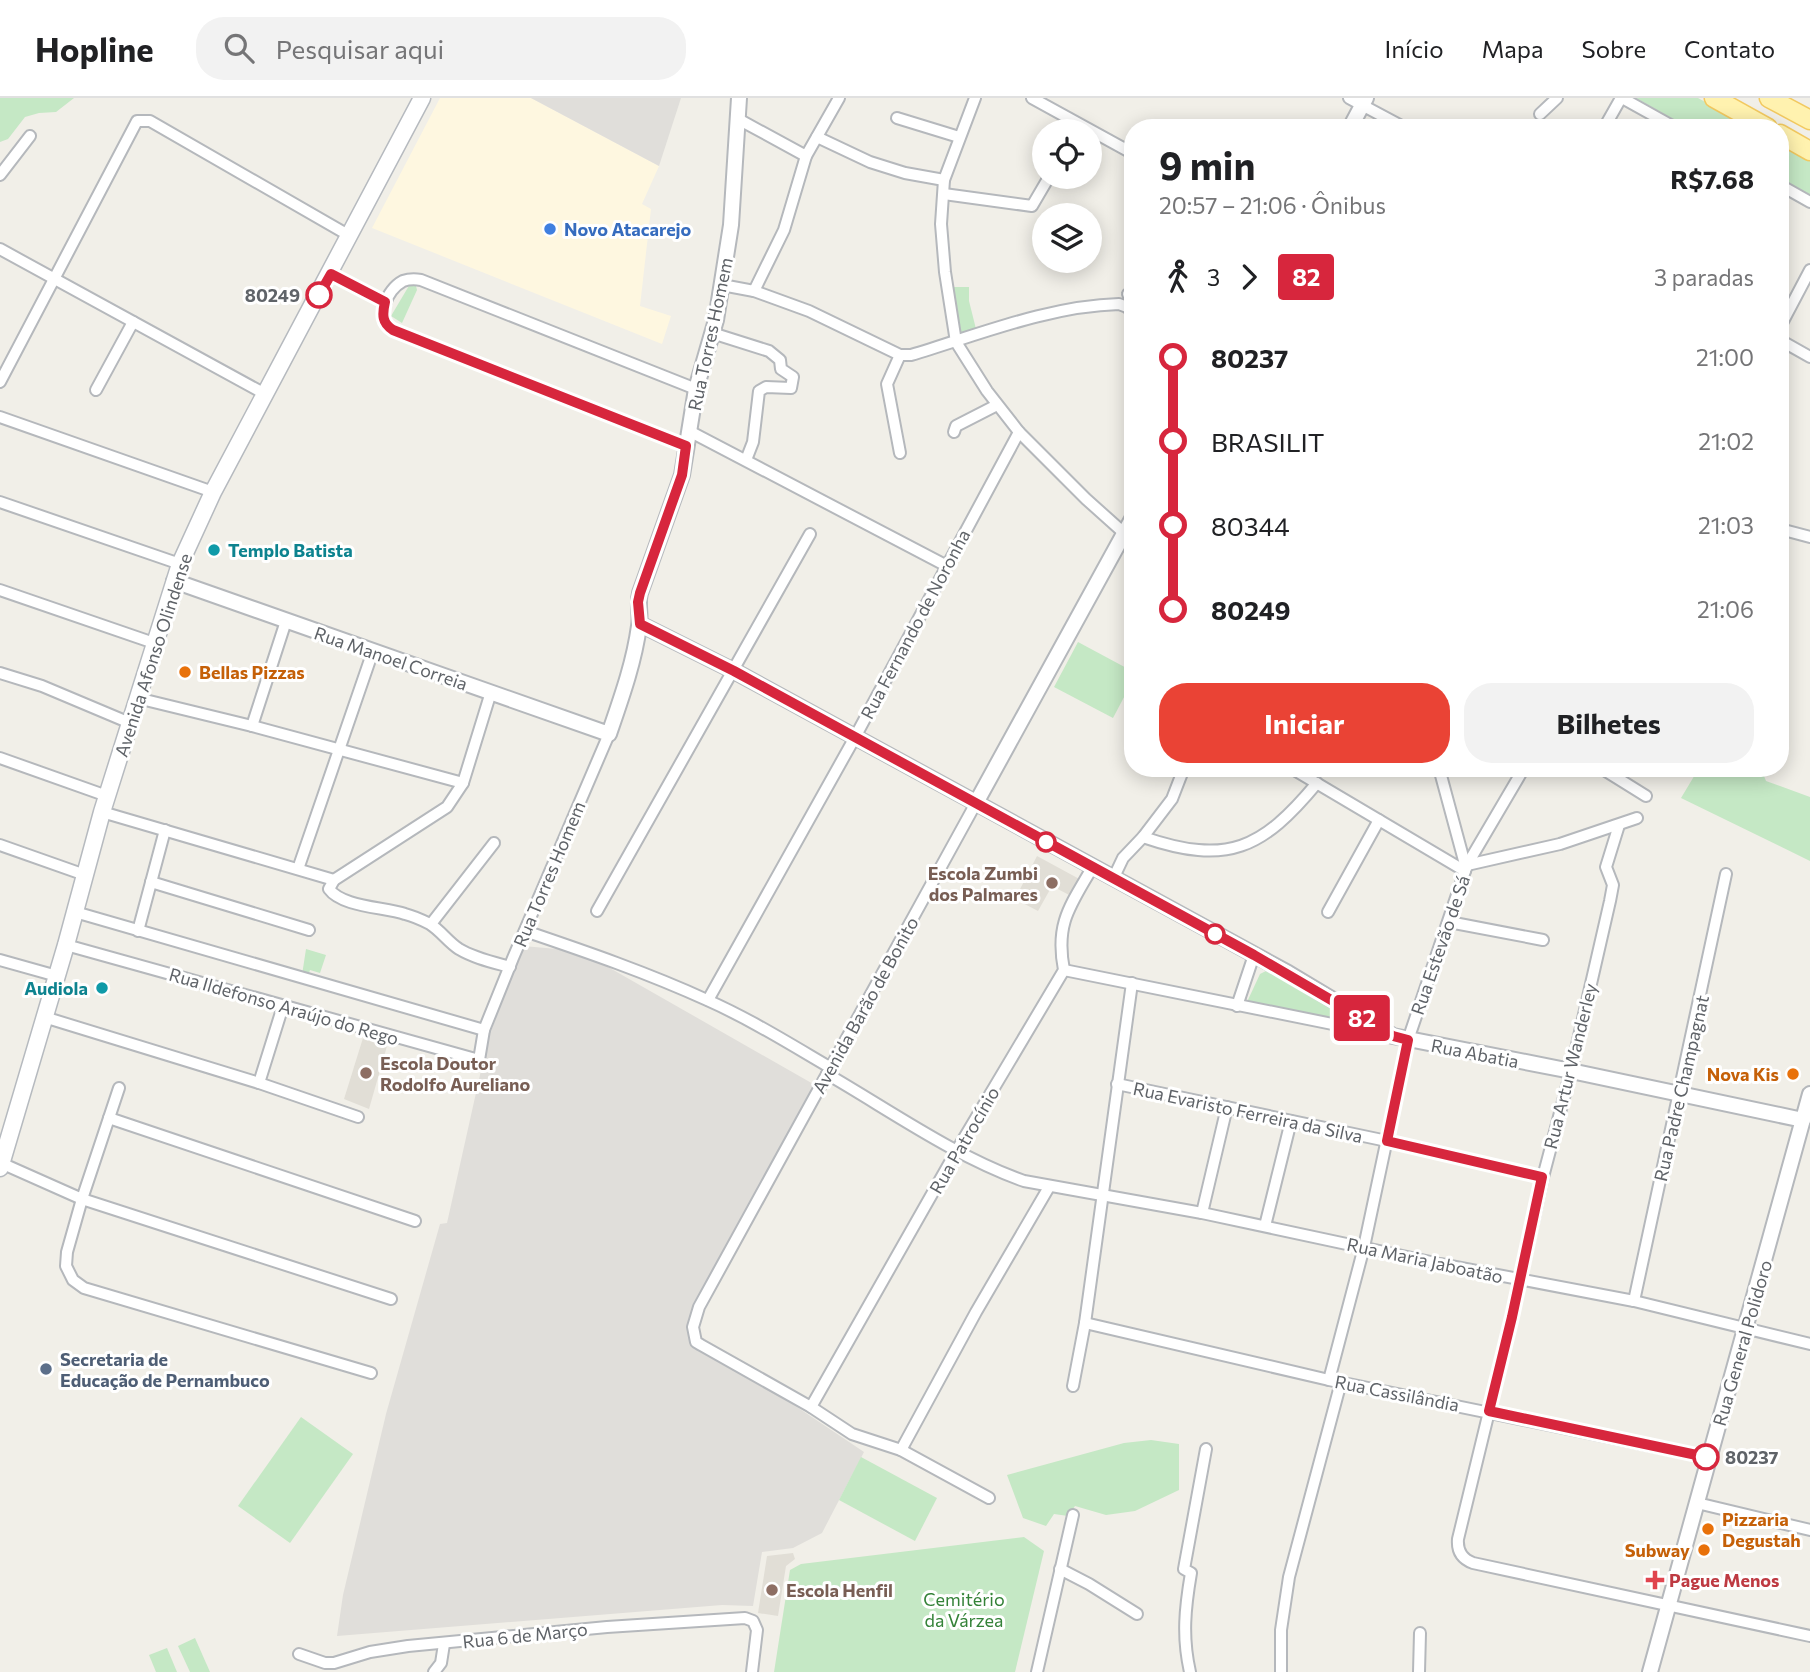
<!DOCTYPE html>
<html lang="pt">
<head>
<meta charset="utf-8">
<style>
  :root { --surface:#fff; --page:#f2f2f2; --text:#202124; --muted:#757577; --line:#e0e0e0; --accent:#ea4335 }
  body { margin:0; font-family:Commissioner,sans-serif; background:var(--page); color:var(--text); height:100vh; display:flex; flex-direction:column; font-size:26px; white-space:nowrap }
  * { box-sizing:border-box; margin:0 }
  p { font-size:23px; color:var(--muted) }
  .icon { flex:none; width:38px; height:38px; fill:none; stroke:currentColor; stroke-width:2; stroke-linecap:round; stroke-linejoin:round }
  .map { position:relative; flex:1; overflow:hidden }
  .sheet { position:absolute; left:1124px; top:21px; width:665px; height:658px; display:flex; flex-direction:column; background:var(--surface); border-radius:28px; box-shadow:0 4px 18px #0003 }
  .sheet>* { flex:none }
  .badge { padding:0 14px; border-radius:5px; font-size:24px; line-height:46px }
  .controls { position:absolute; left:1032px; top:21px; display:grid; gap:14px }
  .controls a { display:grid; place-items:center; width:70px; height:70px; border-radius:50%; background:var(--surface); box-shadow:0 4px 18px #0003; font-size:35px }
  .map>.badge { position:absolute; translate:-50% -50%; box-shadow:0 0 0 4px #fff }
  .legs { display:flex; align-items:center; gap:10px; height:77px; padding:0 35px; font-size:23px }
  .legs p { margin-inline-start:auto }
  .overview { display:flex; align-items:center; justify-content:space-between; height:119px; padding:0 35px }
  h1 { font-size:38px; font-weight:700; line-height:52px }
  .primary-button { display:flex; gap:14px; margin-top:auto; padding:14px 35px }
  .primary-button a { flex:1; height:80px; border-radius:28px; background:var(--accent); color:#fff; font-size:28px; font-weight:700; line-height:80px; text-align:center }
  .primary-button a+a { background:var(--page); color:var(--text) }
  ul { padding:0 35px; list-style:none }
  li { display:flex; align-items:center; gap:24px; height:84px; font-size:26px }
  li i { display:grid; place-items:center; width:10px; height:100%; margin:0 9px; background:currentColor }
  li i::after { content:''; width:18px; height:18px; margin:-9px; border:5px solid; border-radius:50%; background:var(--surface) }
  li p { margin-inline-start:auto }
  li:first-child i { background:linear-gradient(#0000 50%,currentColor 0) }
  li:last-child i { background:linear-gradient(currentColor 50%,#0000 0) }
  header { display:flex; align-items:center; gap:42px; box-sizing:border-box; height:98px; padding:0 35px; background:var(--surface); border-bottom:2px solid var(--line) }
  header strong { font-size:33px }
  nav { display:flex; gap:38px; margin-inline-start:auto; font-size:24px }
  .search { width:490px; height:63px; background:var(--page); display:flex; align-items:center; gap:18px; box-sizing:border-box; padding:0 24px; border-radius:28px; color:var(--muted); font-size:26px }
  .map>svg:first-child { display:block }
</style>
</head>
<body>
<header>
<strong>Hopline</strong>
<div class="search"><svg class="icon" aria-label="search" viewBox="0 0 24 24"><circle cx="10" cy="10" r="6"/><path d="M15 15l6 6"/></svg>Pesquisar aqui</div>
<nav><a>Início</a><a>Mapa</a><a>Sobre</a><a>Contato</a></nav>
</header>
<div class="map">
<svg width="1810" height="1574" viewBox="0 0 1810 1574">
  <rect width="100%" height="100%" fill="#f1efe8"/>
  <polygon fill="#fef7e0" points="440,0 531,0 659,68 642,106 651,111 640,208 671,218 662,246 372,130"/>
  <g fill="#e0deda">
    <polygon points="531,0 681,0 659,68"/>
    <polygon points="523,848 580,853 822,991 688,1236 864,1354 822,1435 793,1450 762,1454 753,1508 722,1507 337,1538 343,1497 386,1316 440,1126 447,1125 488,941"/>
  </g>
  <g fill="#e1ded6">
    <polygon points="1037,758 1083,783 1073,799 1052,788 1038,813 1015,801"/>
    <polygon points="363,940 387,948 369,1011 344,1001"/>
    <polygon points="793,1455 795,1461 786,1468 778,1518 758,1515 767,1458"/>
  </g>
  <g fill="#c5e8c5">
    <polygon points="0,0 74,0 56,14 39,15 25,19 8,41 0,44"/>
    <polygon points="1636,0 1698,0 1752,30 1689,30"/>
    <polygon points="1780,45 1810,61 1810,97 1780,80"/>
    <polygon points="410,186 416,188 417,192 402,225 391,218"/>
    <polygon points="950,189 969,189 969,203 976,231 960,238"/>
    <polygon points="1078,544 1132,573 1132,584 1113,620 1054,589"/>
    <polygon points="1699,670 1755,670 1762,673 1766,683 1810,699 1810,763 1681,700"/>
    <polygon points="306,851 326,857 320,875 310,872 307,881 302,877"/>
    <polygon points="1266,873 1366,929 1247,904 1260,876"/>
    <polygon points="301,1319 353,1356 290,1445 238,1408"/>
    <polygon points="1151,1342 1179,1346 1179,1392 1135,1413 1106,1417 1075,1408 1068,1418 1054,1416 1046,1428 1023,1420 1007,1377 1124,1345"/>
    <polygon points="861,1359 937,1400 915,1443 839,1402"/>
    <polygon points="1024,1439 1044,1453 1015,1574 774,1574 790,1472 801,1466"/>
    <polygon points="195,1540 210,1574 190,1574 178,1548"/>
    <polygon points="167,1550 177,1574 156,1574 149,1557"/>
  </g>
  <g fill="none" stroke-linecap="round" stroke-linejoin="round">
    <g stroke="#b5b8bc" stroke-width="14">
      <g id="minor">
        <polyline points="975,0 944,82 941,126 945,174 956,244 987,293 1019,334 1086,401 1124,435 1132,438"/>
        <polyline points="1032,0 1132,55"/>
        <polyline points="1349,0 1405,30"/>
        <polyline points="1622,0 1676,30"/>
        <polyline points="1540,16 1557,0"/>
        <polyline points="897,20 959,39"/>
        <polyline points="738,21 806,58"/>
        <polyline points="1604,30 1621,0"/>
        <polyline points="817,39 870,64 905,75 944,82"/>
        <polyline points="0,77 30,38"/>
        <polyline points="1780,87 1810,104"/>
        <polyline points="944,96 1032,108 1049,79"/>
        <polyline points="0,151 265,296"/>
        <polyline points="331,176 385,204"/>
        <path d="M 722,187 L 754,193 L 809,213 L 900,257 L 911,257 C 978,237 1048,208 1119,206 L 1127,209 L 1132,214"/>
        <polyline points="754,193 784,132 806,58 839,0"/>
        <polyline points="1128,196 1132,197"/>
        <polyline points="1780,229 1810,172"/>
        <polyline points="712,235 769,253 780,262 781,271 793,279 791,290 766,289 759,293 753,344 746,362"/>
        <polyline points="1780,242 1810,259"/>
        <polyline points="0,284 137,23 150,23 350,138"/>
        <polyline points="96,292 133,224"/>
        <polyline points="0,319 213,394"/>
        <polyline points="689,333 945,467"/>
        <polyline points="954,334 956,328 997,307"/>
        <path d="M 686,348 L 393,232 C 375,220 386,192 403,183 C 409,181 415,181 421,182 L 696,291"/>
        <polyline points="900,355 887,286 900,257"/>
        <polyline points="0,404 180,466"/>
        <polyline points="1780,431 1810,439"/>
        <polyline points="0,492 154,545"/>
        <polyline points="0,575 42,588 130,625"/>
        <path d="M 491,594 L 463,685 L 447,709 L 334,782 L 329,791 C 342,809 384,809 405,816 C 413,818 422,822 430,826 C 441,833 448,844 459,851 C 474,860 492,864 510,869"/>
        <polyline points="137,600 252,628 463,685"/>
        <polyline points="252,628 286,523"/>
        <polyline points="0,660 107,698"/>
        <polyline points="1291,670 1465,773"/>
        <polyline points="1439,670 1466,770"/>
        <polyline points="1601,670 1646,698"/>
        <polyline points="976,705 699,1209 693,1229 696,1244 701,1247 811,1309 852,1336 901,1352 989,1400"/>
        <polyline points="102,714 334,782"/>
        <path d="M 1619,727 L 1606,769 L 1613,787 L 1610,803 L 1571,973 L 1543,1079 L 1512,1219 L 1458,1441 C 1457,1453 1462,1461 1473,1465 L 1810,1538"/>
        <path d="M 1143,739 C 1228,768 1262,751 1317,685"/>
        <polyline points="0,747 85,777"/>
        <polyline points="1467,767 1560,746 1637,720"/>
        <polyline points="298,771 373,553"/>
        <polyline points="1113,781 1123,760 1143,739 1172,701 1184,670"/>
        <polyline points="151,784 309,832"/>
        <polyline points="597,813 810,436"/>
        <polyline points="75,814 484,932"/>
        <polyline points="1328,814 1379,722"/>
        <polyline points="1449,824 1543,842"/>
        <polyline points="431,826 494,745"/>
        <polyline points="138,833 165,732"/>
        <path d="M 525,833 C 587,854 648,875 707,902 C 750,921 790,946 831,970"/>
        <polyline points="66,847 479,962 484,932 513,860 609,636"/>
        <polyline points="0,862 57,878"/>
        <polyline points="1064,872 1387,937"/>
        <polyline points="708,902 854,641 1019,334"/>
        <polyline points="1237,908 1254,857"/>
        <polyline points="44,919 259,985 358,1019"/>
        <path d="M 827,976 C 891,1013 954,1058 1024,1083 L 1202,1115 L 1440,1166 L 1634,1203 L 1810,1246"/>
        <polyline points="259,985 283,908"/>
        <polyline points="1117,986 1387,1043 1543,1079"/>
        <polyline points="119,990 82,1101 67,1154 66,1168 73,1182 84,1190 371,1275"/>
        <polyline points="109,1020 415,1123"/>
        <polyline points="1,1065 82,1101 391,1201"/>
        <polyline points="1202,1115 1227,1009"/>
        <polyline points="1265,1128 1291,1023"/>
        <polyline points="1634,1203 1726,776"/>
        <polyline points="1085,1225 1329,1282 1710,1360"/>
        <polyline points="1329,1282 1364,1149 1408,942 1467,767 1524,670"/>
        <polyline points="1073,1288 1085,1225 1132,885"/>
        <path d="M 811,1309 L 957,1052 L 1064,872 C 1055,826 1070,808 1092,770"/>
        <polyline points="901,1352 976,1214 1049,1089"/>
        <polyline points="1697,1405 1810,1432"/>
        <polyline points="1060,1471 1089,1486 1137,1516"/>
        <polyline points="299,1556 325,1565 334,1565 370,1554 408,1548 607,1529 745,1520 753,1523 757,1532 752,1574"/>
        <polyline points="434,1574 441,1565 444,1546"/>
        <polyline points="1037,1574 1073,1417"/>
        <path d="M 1190,1574 C 1182,1539 1185,1510 1191,1475 L 1184,1471 L 1206,1351"/>
        <polyline points="1281,1574 1281,1532 1289,1479 1341,1284"/>
        <polyline points="1419,1574 1420,1535"/>
      </g>
    </g>
    <g stroke="#b5b8bc" stroke-width="18">
      <g id="tertiary">
        <polyline points="1350,30 1366,0"/>
        <path d="M 174,483 L 609,636 C 621,601 634,565 639,528 C 641,517 637,506 640,495 L 682,377 L 696,291 L 716,222 L 731,127 L 739,0"/>
        <polyline points="640,526 734,573 1288,875 1393,938 1571,973 1803,1022"/>
        <polyline points="976,705 1132,421"/>
        <polyline points="1650,1574 1810,996"/>
      </g>
    </g>
    <g stroke="#b6babf" stroke-width="19">
      <polyline id="secondary" points="0,1070 66,847 102,714 180,466 213,394 422,0"/>
    </g>
    <g stroke="#f2c960" stroke-width="21">
      <g id="primary">
        <polyline points="1714,0 1768,30"/>
        <polyline points="1769,0 1810,22"/>
        <polyline points="1780,36 1810,53"/>
      </g>
    </g>
    <use href="#minor" stroke="#fff" stroke-width="10"/>
    <use href="#tertiary" stroke="#fff" stroke-width="14"/>
    <use href="#secondary" stroke="#fff" stroke-width="16"/>
    <use href="#primary" stroke="#fff2af" stroke-width="18"/>
  </g>
  <g fill="none" stroke-linecap="round" stroke-linejoin="round">
    <g stroke="#fff" stroke-width="16">
      <path id="line-1" d="M 319,197 L 331,176 L 385,204 C 382,217 382,225 393,232 L 686,348 L 682,377 L 640,495 L 638,504 L 640,526 L 734,573 L 1254,857 L 1393,938 L 1408,942 L 1387,1043 L 1542,1079 L 1512,1219 L 1489,1313 L 1706,1359"/>
    </g>
    <use href="#line-1" stroke="#d7263d" stroke-width="10"/>
  </g>
  <circle fill="#3f7fe0" stroke="#fff" stroke-width="2.5" cx="550" cy="131" r="7"/>
  <g fill="#fff" stroke="#d7263d" stroke-width="3.5">
    <circle cx="319" cy="197" r="12"/>
    <circle cx="1046" cy="744" r="9"/>
    <circle cx="1215" cy="836" r="9"/>
    <circle cx="1706" cy="1359" r="12"/>
  </g>
  <g fill="#0f9aa8" stroke="#fff" stroke-width="2.5">
    <circle cx="214" cy="452" r="7"/>
    <circle cx="102" cy="890" r="7"/>
  </g>
  <g fill="#e8710a" stroke="#fff" stroke-width="2.5">
    <circle cx="185" cy="574" r="7"/>
    <circle cx="1793" cy="976" r="7"/>
    <circle cx="1708" cy="1431" r="7"/>
    <circle cx="1704" cy="1452" r="7"/>
  </g>
  <g fill="#8d6e63" stroke="#fff" stroke-width="2.5">
    <circle cx="1052" cy="785" r="7"/>
    <circle cx="366" cy="975" r="7"/>
    <circle cx="772" cy="1492" r="7"/>
  </g>
  <circle fill="#5c6f8a" stroke="#fff" stroke-width="2.5" cx="46" cy="1271" r="7"/>
  <path fill="#e0444e" stroke="#fff" stroke-width="2.5" d="M1651.5 1471.5h7v7h7v7h-7v7h-7v-7h-7v-7h7z"/>
  <g text-anchor="middle" dominant-baseline="central" stroke-width="6" stroke-linejoin="round" paint-order="stroke">
    <g font-size="18" font-weight="bold" fill="#366cbe" stroke="#fff" text-anchor="start">
      <text x="564" y="131">Novo Atacarejo</text>
    </g>
    <g font-size="18" font-weight="bold" fill="#5f6368" stroke="#fff" text-anchor="end">
      <text x="300" y="197">80249</text>
      <text x="1725" y="1359" text-anchor="start">80237</text>
    </g>
    <g font-size="18" fill="#5f6368" stroke="#fff">
      <text transform="translate(710 236) rotate(-78)">Rua Torres Homem</text>
      <text transform="translate(915 526) rotate(-62)">Rua Fernando de Noronha</text>
      <text transform="translate(153 557) rotate(-72)">Avenida Afonso Olindense</text>
      <text transform="translate(391 560) rotate(19)">Rua Manoel Correia</text>
      <text transform="translate(549 776) rotate(-67)">Rua Torres Homem</text>
      <text transform="translate(1440 847) rotate(-71)">Rua Estevão de Sá</text>
      <text transform="translate(865 907) rotate(-61)">Avenida Barão de Bonito</text>
      <text transform="translate(284 908) rotate(16)">Rua Ildefonso Araújo do Rego</text>
      <text transform="translate(1475 955) rotate(11)">Rua Abatia</text>
      <text transform="translate(1570 968) rotate(-76)">Rua Artur Wanderley</text>
      <text transform="translate(1681 990) rotate(-77)">Rua Padre Champagnat</text>
      <text transform="translate(1248 1014) rotate(12)">Rua Evaristo Ferreira da Silva</text>
      <text transform="translate(964 1042) rotate(-60)">Rua Patrocínio</text>
      <text transform="translate(1425 1162) rotate(12)">Rua Maria Jaboatão</text>
      <text transform="translate(1742 1245) rotate(-74)">Rua General Polidoro</text>
      <text transform="translate(1397 1295) rotate(11)">Rua Cassilândia</text>
      <text transform="translate(525 1537) rotate(-6)">Rua 6 de Março</text>
    </g>
    <g font-size="18" font-weight="bold" fill="#0d838f" stroke="#fff" text-anchor="start">
      <text x="228" y="452">Templo Batista</text>
      <text x="88" y="890" text-anchor="end">Audiola</text>
    </g>
    <g font-size="18" font-weight="bold" fill="#c56008" stroke="#fff" text-anchor="start">
      <text x="199" y="574">Bellas Pizzas</text>
      <text x="1779" y="976" text-anchor="end">Nova Kis</text>
      <text x="1722" y="1421">Pizzaria<tspan x="1722" dy="21">Degustah</tspan></text>
      <text x="1690" y="1452" text-anchor="end">Subway</text>
    </g>
    <g font-size="18" font-weight="bold" fill="#785e54" stroke="#fff" text-anchor="start">
      <text x="1038" y="775" text-anchor="end">Escola Zumbi<tspan x="1038" dy="21">dos Palmares</tspan></text>
      <text x="380" y="965">Escola Doutor<tspan x="380" dy="21">Rodolfo Aureliano</tspan></text>
      <text x="786" y="1492">Escola Henfil</text>
    </g>
    <g font-size="18" font-weight="bold" fill="#4e5e75" stroke="#fff" text-anchor="start">
      <text x="60" y="1261">Secretaria de<tspan x="60" dy="21">Educação de Pernambuco</tspan></text>
    </g>
    <g font-size="18" font-weight="bold" fill="#be3a42" stroke="#fff" text-anchor="start">
      <text x="1669" y="1482">Pague Menos</text>
    </g>
    <g font-size="18" fill="#348238" stroke="#fff">
      <text x="964" y="1501">Cemitério<tspan x="964" dy="21">da Várzea</tspan></text>
    </g>
  </g>
</svg>
<div class="controls">
<a><svg class="icon" aria-label="locate" viewBox="0 0 24 24"><circle cx="12" cy="12" r="6"/><path d="M12 2v4M12 18v4M2 12h4M18 12h4"/></svg></a>
<a><svg class="icon" aria-label="layers" viewBox="0 0 24 24"><path d="M12 4l9 5-9 5-9-5zM3 14l9 5 9-5"/></svg></a>
</div>
<b class="badge" style="left:1362px;top:920px;background:#d7263d;color:#fff">82</b>
<section class="sheet">
<div class="overview"><div><h1>9 min</h1><p>20:57 – 21:06 · Ônibus</p></div><b>R$7.68</b></div>
<div class="legs"><svg class="icon" aria-label="walk" viewBox="0 0 24 24"><circle cx="13" cy="4" r="2"/><path d="M13 8l-2 6 4 7M11 14l-3 7M7 12l3-4h3l4 4"/></svg>3<svg class="icon" aria-label="forward" viewBox="0 0 24 24"><path d="M9 5l7 7-7 7"/></svg><b class="badge" style="background:#d7263d;color:#fff">82</b><p>3 paradas</p></div>
<ul>
<li><i style="color:#d7263d"></i><b>80237</b><p>21:00</p></li>
<li><i style="color:#d7263d"></i><span>BRASILIT</span><p>21:02</p></li>
<li><i style="color:#d7263d"></i><span>80344</span><p>21:03</p></li>
<li><i style="color:#d7263d"></i><b>80249</b><p>21:06</p></li>
</ul>
<div class="primary-button"><a>Iniciar</a><a>Bilhetes</a></div>
</section>
</div>
</body>
</html>
